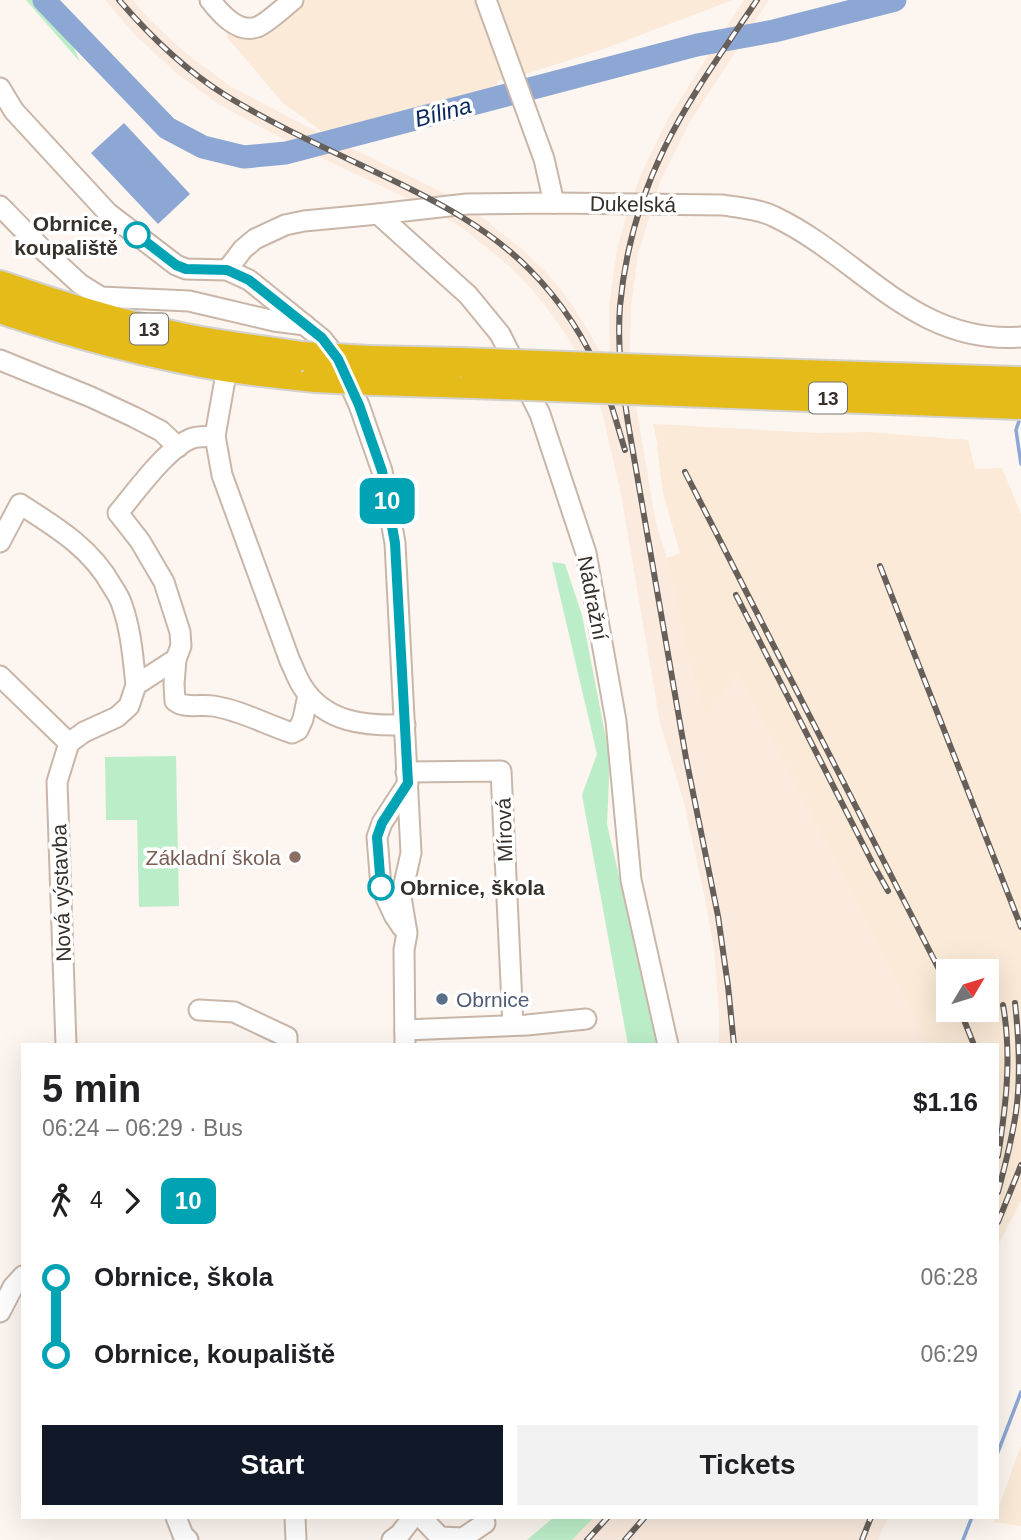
<!DOCTYPE html>
<html lang="en">
<head>
<meta charset="utf-8">
<style>
  :root { --surface:#fff; --page:#f2f2f2; --text:#202124; --muted:#757577; --accent:#111827 }
  body { margin:0; font-family:Helvetica,sans-serif; background:var(--page); color:var(--text); height:100vh; display:flex; flex-direction:column; font-size:26px; white-space:nowrap }
  * { box-sizing:border-box; margin:0 }
  p { font-size:23px; color:var(--muted) }
  .icon { flex:none; width:38px; height:38px; fill:none; stroke:currentColor; stroke-width:2; stroke-linecap:round; stroke-linejoin:round }
  .map { position:relative; flex:1; overflow:hidden }
  .details { position:absolute; left:21px; top:1043px; width:978px; height:476px; display:flex; flex-direction:column; background:var(--surface); border-radius:0px; box-shadow:0 7px 28px #0002 }
  .details>* { flex:none }
  .badge { padding:0 14px; border-radius:10px; font-size:24px; line-height:46px }
  .needle { width:46px; rotate:52deg }
  .fabs { position:absolute; left:936px; top:959px; display:grid; gap:14px }
  .fabs a { display:grid; place-items:center; width:63px; height:63px; border-radius:0px; background:var(--surface); box-shadow:0 7px 28px #0002; font-size:35px }
  .map>.badge { position:absolute; translate:-50% -50%; box-shadow:0 0 0 4px #fff }
  .legs { display:flex; align-items:center; gap:10px; height:77px; padding:0 21px; font-size:23px }
  .legs p { margin-inline-start:auto }
  .headline { display:flex; align-items:center; justify-content:space-between; height:119px; padding:0 21px }
  h1 { font-size:38px; font-weight:600; line-height:52px }
  .button { display:flex; gap:14px; margin-top:auto; padding:14px 21px }
  .button a { flex:1; height:80px; border-radius:0px; background:var(--accent); color:#fff; font-size:28px; font-weight:600; line-height:80px; text-align:center }
  .button a+a { background:var(--page); color:var(--text) }
  ul { padding:0 21px; list-style:none }
  li { display:flex; align-items:center; gap:24px; height:77px; font-size:26px }
  li i { display:grid; place-items:center; width:10px; height:100%; margin:0 9px; background:currentColor }
  li i::after { content:''; width:18px; height:18px; margin:-9px; border:5px solid; border-radius:50%; background:var(--surface) }
  li p { margin-inline-start:auto }
  li:first-child i { background:linear-gradient(#0000 50%,currentColor 0) }
  li:last-child i { background:linear-gradient(currentColor 50%,#0000 0) }
  .map>svg:first-child { display:block }
</style>
</head>
<body>
<div class="map">
<svg width="1021" height="1540" viewBox="0 0 1021 1540">
  <rect width="100%" height="100%" fill="#fdf5ef"/>
  <g fill="#fbebdf">
    <polygon points="105,0 133,0 150,20 188,55 230,86 304,125 450,196 477,213 524,251 547,273 571,303 588,330 610,370 609,306 617,249 631,201 641,174 670,115 744,0 769,0 688,125 660,182 638,254 631,307 630,350 632,382 656,524 667,558 687,656 707,717 738,674 920,1029 926,1045 719,1045 719,1013 714,949 704,894 684,803 660,723 621,494 602,412 586,369 570,341 553,316 531,288 510,267 465,230 440,214 294,145 218,104 175,72 134,34"/>
    <polygon points="594,1517 888,1517 878,1540 572,1540"/>
  </g>
  <g fill="#faead7" fill-rule="evenodd">
    <polygon points="281,0 733,0 595,52 529,73 497,81 498,94 327,135 283,103 226,36"/>
    <path d="M 653,424 L 818,433 L 868,432 L 968,440 L 975,469 L 1002,468 L 1018,507 L 1021,515 L 1021,1201 L 998,1245 L 998,1045 L 926,1045 L 920,1029 L 738,674 L 707,718 L 687,656 L 667,558 L 680,553 L 663,493 L 657,447 L 658,446 ZM 987,971 L 987,1010 L 948,1010 L 948,971 Z"/>
    <polygon points="1021,1445 1021,1526 993,1522 995,1517 998,1517 998,1510"/>
  </g>
  <g fill="#bcedc9">
    <polygon points="26,0 54,0 80,62"/>
    <polygon points="552,562 565,564 582,615 610,759 607,824 653,1024 656,1045 628,1045 582,795 597,754"/>
    <polygon points="176,756 179,906 139,907 137,820 106,820 105,757"/>
    <polygon points="554,1517 594,1517 572,1540 527,1540"/>
  </g>
  <polygon fill="#8ca7d3" points="124,123 190,194 158,224 91,153"/>
  <g fill="none" stroke-linecap="round" stroke-linejoin="round">
    <g stroke="#8ca7d3" stroke-width="3.5">
      <polyline points="1021,415 1016,430 1021,464"/>
      <polyline points="998,1452 1021,1392"/>
      <polyline points="963,1540 972,1517"/>
    </g>
    <polyline stroke="#8ca7d3" stroke-width="23" points="44,0 167,128 203,147 244,157 286,153 697,45 774,31 895,0"/>
    <g stroke="#c9b6a8" stroke-width="23">
      <g id="minor">
        <path d="M 210,0 C 220,13 238,34 257,27 C 266,24 284,7 293,0"/>
        <polyline points="486,0 544,159 554,203"/>
        <polyline points="0,88 14,111 108,213 176,265 186,269 227,270 249,280 322,339 338,359 359,405 382,471 395,543 411,853 401,897 407,933 404,950 405,1045"/>
        <polyline points="0,206 44,251 80,284 101,297 189,301 274,321 305,325"/>
        <polyline points="378,214 468,295 500,334 540,414 586,553 616,721 631,880 668,1045"/>
        <path d="M 227,270 L 243,249 L 255,239 L 285,225 L 304,221 L 378,214 L 467,204 L 554,203 L 723,205 C 740,208 760,209 775,217 C 861,258 914,345 1021,337"/>
        <polyline points="0,360 91,397 134,417 161,431 178,447"/>
        <path d="M 227,368 L 215,436 L 222,475 L 290,661 C 294,669 297,678 302,686 C 325,723 365,726 405,725"/>
        <path d="M 0,542 L 20,504 C 56,527 91,548 112,586 C 116,592 120,598 122,605 C 131,630 133,658 136,685"/>
        <path d="M 176,659 L 174,684 L 175,701 C 185,709 200,704 213,706 C 240,710 265,724 292,733 L 298,730 L 303,719 L 308,695"/>
        <polyline points="0,676 69,743"/>
        <polyline points="406,772 501,771 513,1025"/>
        <polyline points="402,927 394,915 381,887 377,837 382,823 408,783"/>
        <polyline points="199,1010 234,1012 287,1037 287,1045"/>
        <polyline points="405,1030 527,1025 586,1019"/>
        <path d="M 66,1045 L 57,782 L 69,743 L 84,732 L 117,717 L 129,706 L 136,685 L 176,659 L 181,646 L 180,632 L 164,582 L 140,541 L 118,513 C 135,493 168,446 193,438 C 199,436 208,437 215,436"/>
        <polyline points="0,1312 13,1287 23,1276"/>
        <polyline points="176,1517 183,1535 188,1540"/>
        <polyline points="295,1517 296,1540"/>
        <polyline points="421,1517 440,1537 463,1538 485,1523"/>
        <polyline points="392,1540 400,1534 413,1517"/>
      </g>
    </g>
    <g stroke="#d3d2d0" stroke-width="32">
      <g id="highway">
        <path d="M 0,285 C 61,306 122,325 185,338 C 224,346 263,350 302,356"/>
        <path d="M 0,309 C 73,334 148,354 224,367 C 255,372 285,375 316,378"/>
        <polyline points="369,360 461,362"/>
        <polyline points="677,370 1021,381"/>
        <polyline points="375,381 473,384"/>
        <polyline points="680,392 1021,405"/>
      </g>
    </g>
    <use href="#minor" stroke="#fff" stroke-width="19"/>
    <use href="#highway" stroke="#e5bb19" stroke-width="28"/>
    <g stroke="#675f59" stroke-width="6">
      <g id="rail">
        <path d="M 119,0 C 150,36 185,70 225,95 C 277,127 332,151 386,177 C 438,202 488,228 529,269 C 561,301 587,341 604,384 C 612,405 618,428 625,450"/>
        <polyline points="685,472 948,987"/>
        <polyline points="880,566 1021,927"/>
        <polyline points="736,595 874,866 888,891"/>
        <polyline points="960,1010 974,1045"/>
        <path d="M 734,1045 L 728,986 L 718,916 L 686,758 L 628,423 C 622,384 617,346 620,306 C 625,252 640,198 664,149 C 689,97 725,48 757,0"/>
        <path d="M 998,1156 C 1006,1106 1012,1056 1003,1005"/>
        <path d="M 998,1192 C 1005,1166 1012,1139 1016,1112 C 1021,1076 1019,1039 1015,1003"/>
        <polyline points="998,1222 1021,1165"/>
        <polyline points="587,1540 608,1517"/>
        <polyline points="625,1540 645,1517"/>
        <polyline points="862,1540 871,1517"/>
      </g>
    </g>
    <use href="#rail" stroke="#fff" stroke-width="3.5" stroke-dasharray="10" stroke-linecap="butt"/>
    <g stroke="#d3d2d0" stroke-width="32" stroke-linecap="butt">
      <g id="highway-bridge">
        <polyline points="302,356 369,360"/>
        <polyline points="461,362 677,370"/>
        <polyline points="316,378 375,381"/>
        <polyline points="473,384 680,392"/>
      </g>
    </g>
    <use href="#highway-bridge" stroke="#e5bb19" stroke-width="28"/>
  </g>
  <g fill="none" stroke-linecap="round" stroke-linejoin="round">
    <g stroke="#fff" stroke-width="16">
      <polyline id="line-1" points="137,235 176,265 186,269 227,270 249,280 322,338 338,359 359,405 382,471 395,543 408,783 382,823 377,837 381,887"/>
    </g>
    <use href="#line-1" stroke="#00a3b4" stroke-width="10"/>
  </g>
  <g fill="#fff" stroke="#00a3b4" stroke-width="3.5">
    <circle cx="137" cy="235" r="12"/>
    <circle cx="381" cy="887" r="12"/>
  </g>
  <circle fill="#8d6e63" stroke="#fff" stroke-width="2.5" cx="295" cy="857" r="7"/>
  <circle fill="#5c6f8a" stroke="#fff" stroke-width="2.5" cx="442" cy="999" r="7"/>
  <g text-anchor="middle" dominant-baseline="central" stroke-width="7" stroke-linejoin="round" paint-order="stroke">
    <g fill="#fff" stroke="#746f6b" stroke-width="2">
      <rect x="130" y="313.5" width="38" height="31" rx="5"/>
      <rect x="809" y="382.5" width="38" height="31" rx="5"/>
    </g>
    <g font-size="19" font-weight="bold" fill="#38312b">
      <text x="149" y="329">13</text>
      <text x="828" y="398">13</text>
    </g>
    <g font-size="21" fill="#38312b" stroke="#fff">
      <text transform="translate(633 204) rotate(1)">Dukelská</text>
      <text transform="translate(593 598) rotate(79)">Nádražní</text>
      <text transform="translate(504 830) rotate(-92)">Mírová</text>
      <text transform="translate(61 893) rotate(-92)">Nová výstavba</text>
    </g>
    <g font-size="21" font-weight="bold" fill="#38312b" stroke="#fff" text-anchor="end">
      <text x="118" y="223">Obrnice,<tspan x="118" dy="24">koupaliště</tspan></text>
      <text x="400" y="887" text-anchor="start">Obrnice, škola</text>
    </g>
    <g font-size="21" fill="#785e54" stroke="#fff" text-anchor="end">
      <text x="281" y="857">Základní škola</text>
    </g>
    <g font-size="21" fill="#4e5e75" stroke="#fff" text-anchor="start">
      <text x="456" y="999">Obrnice</text>
    </g>
    <g font-size="23" font-style="italic" fill="#06275b" stroke="#fff">
      <text transform="translate(443 112) rotate(-15)">Bílina</text>
    </g>
  </g>
</svg>
<div class="fabs">
<a><svg class="needle" viewBox="-14 -14 28 28"><path d="M0-13l5 13h-10z" fill="#e53935"/><path d="M0 13l5-13h-10z" fill="#757577"/></svg></a>
</div>
<b class="badge" style="left:387px;top:501px;background:#00a3b4;color:#fff">10</b>
<section class="details">
<div class="headline"><div><h1>5 min</h1><p>06:24 – 06:29 · Bus</p></div><b>$1.16</b></div>
<div class="legs"><svg class="icon" aria-label="walk" viewBox="0 0 24 24"><circle cx="13" cy="4" r="2"/><path d="M13 8l-2 6 4 7M11 14l-3 7M7 12l3-4h3l4 4"/></svg>4<svg class="icon" aria-label="forward" viewBox="0 0 24 24"><path d="M9 5l7 7-7 7"/></svg><b class="badge" style="background:#00a3b4;color:#fff">10</b></div>
<ul>
<li><i style="color:#00a3b4"></i><b>Obrnice, škola</b><p>06:28</p></li>
<li><i style="color:#00a3b4"></i><b>Obrnice, koupaliště</b><p>06:29</p></li>
</ul>
<div class="button"><a>Start</a><a>Tickets</a></div>
</section>
</div>
</body>
</html>
